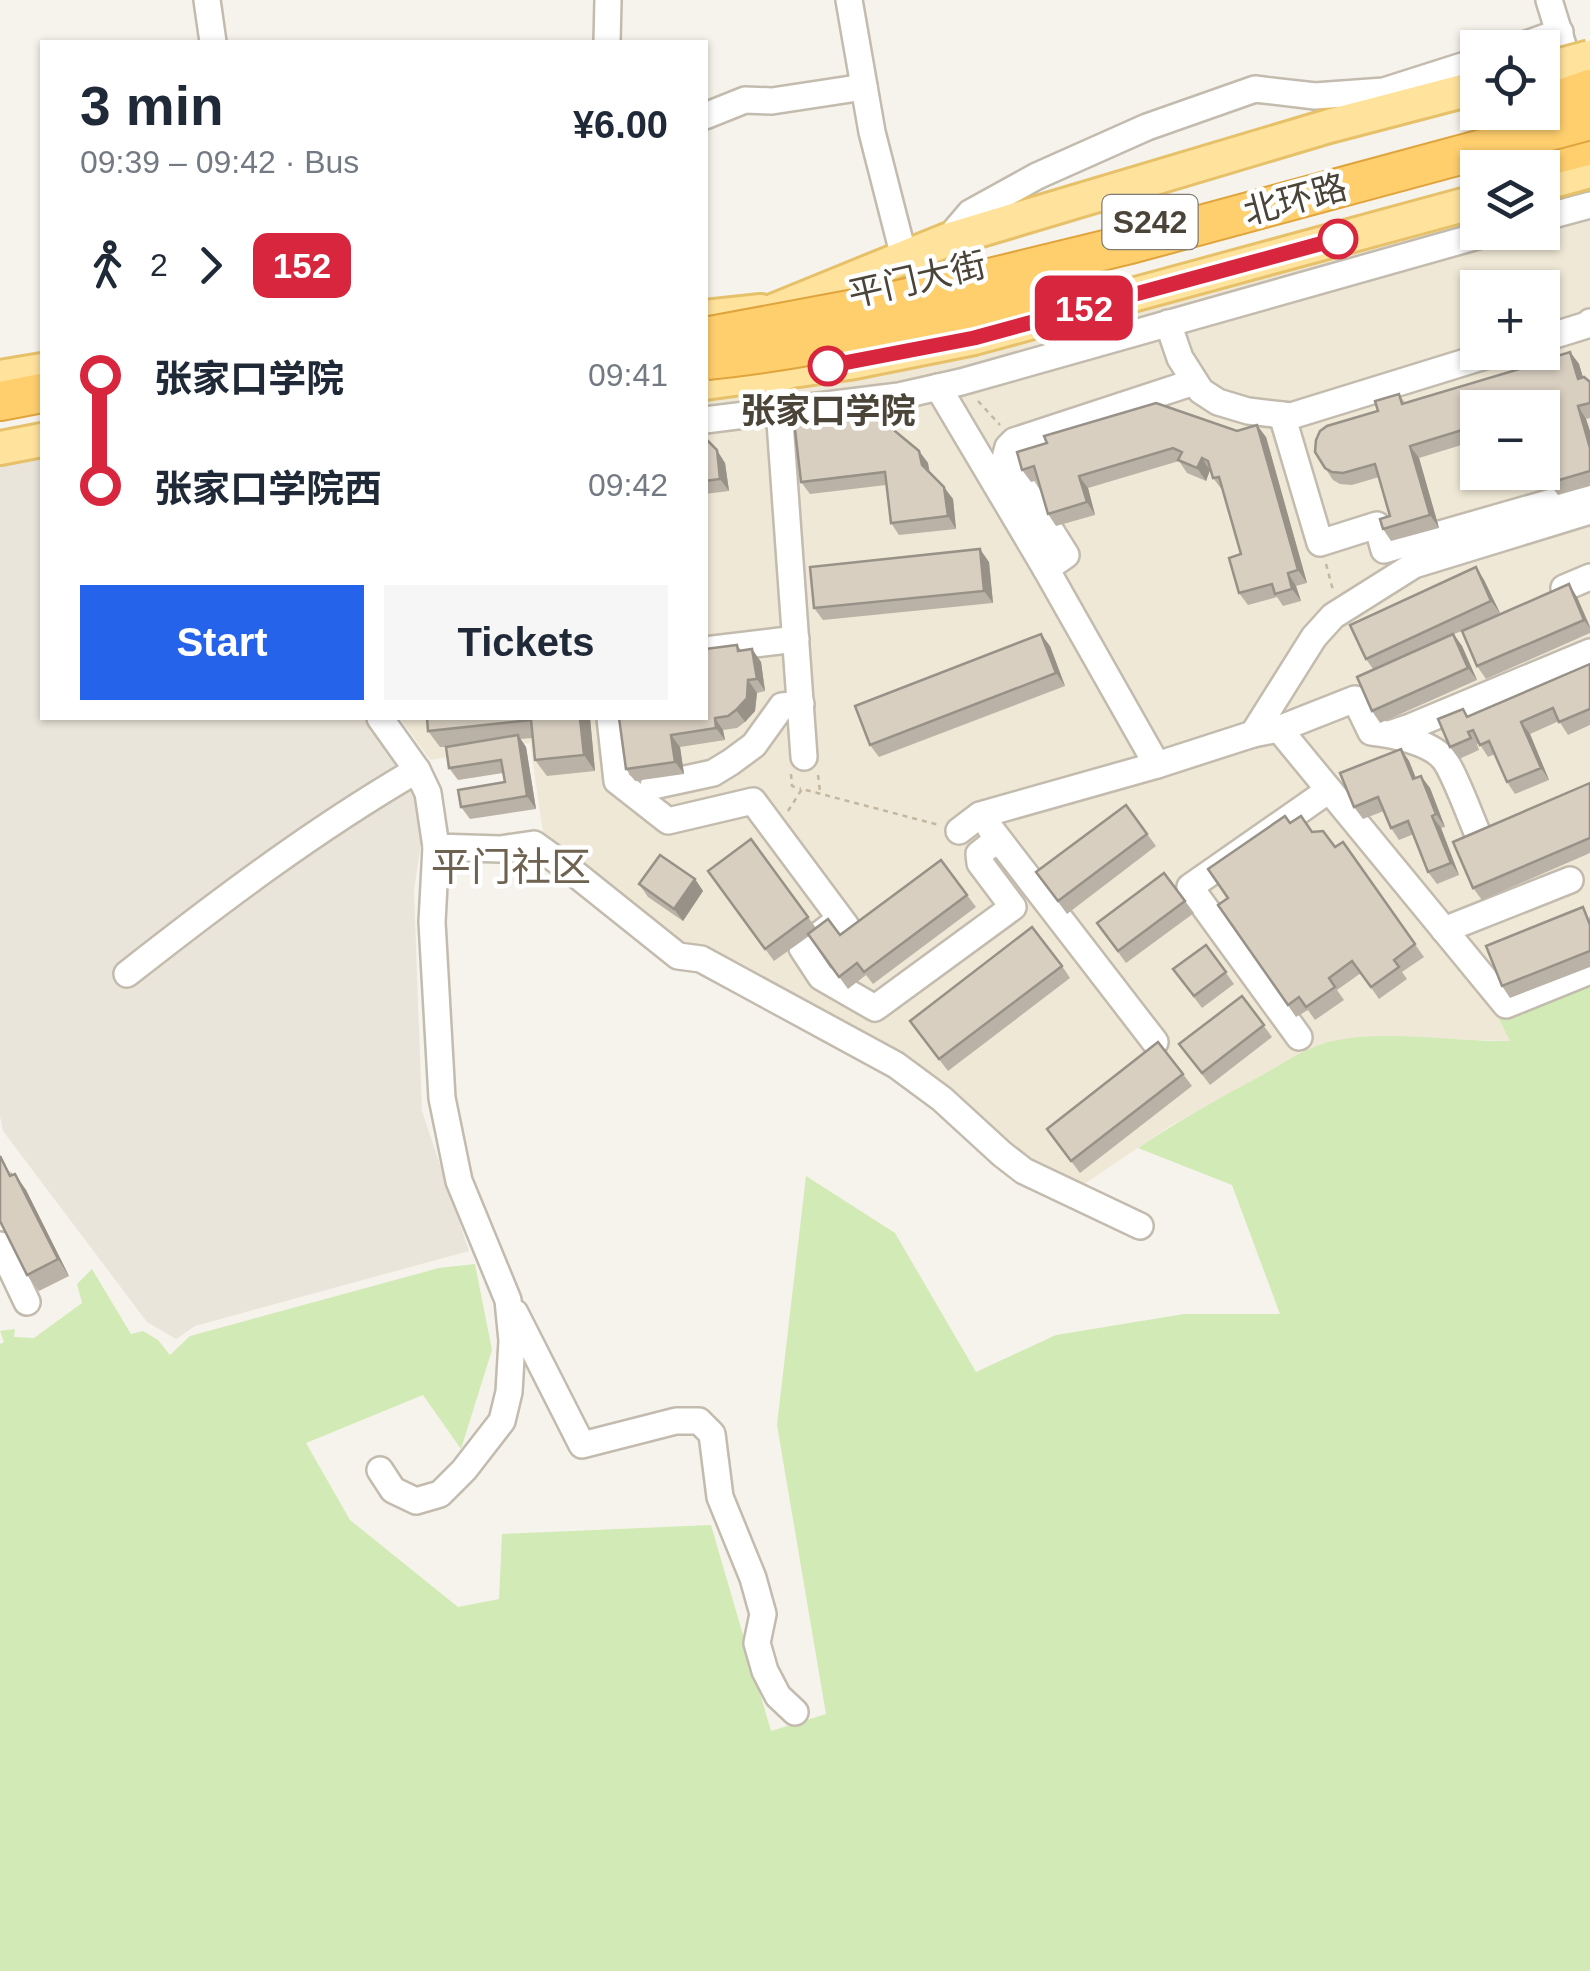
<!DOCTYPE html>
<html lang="en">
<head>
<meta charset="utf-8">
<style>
  :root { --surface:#fff; --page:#f6f6f7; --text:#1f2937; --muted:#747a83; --accent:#2563eb }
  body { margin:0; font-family:Helvetica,"Noto Sans SC",sans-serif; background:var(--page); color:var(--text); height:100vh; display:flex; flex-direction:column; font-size:38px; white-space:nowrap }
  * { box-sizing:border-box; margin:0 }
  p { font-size:32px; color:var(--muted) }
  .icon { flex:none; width:55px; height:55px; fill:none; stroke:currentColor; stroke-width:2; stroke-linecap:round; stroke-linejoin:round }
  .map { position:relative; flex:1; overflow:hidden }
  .side { position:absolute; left:40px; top:40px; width:668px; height:680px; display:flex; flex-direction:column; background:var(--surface); border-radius:0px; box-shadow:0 2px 8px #0004 }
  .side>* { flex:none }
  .badge { padding:0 20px; border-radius:15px; font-size:35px; line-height:65px }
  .fabs { position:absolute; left:1460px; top:30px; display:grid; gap:20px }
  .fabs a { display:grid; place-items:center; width:100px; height:100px; border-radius:0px; background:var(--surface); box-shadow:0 2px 8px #0004; font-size:50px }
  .map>.badge { position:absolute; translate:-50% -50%; box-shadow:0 0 0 5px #fff }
  .legs { display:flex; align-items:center; gap:15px; height:110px; padding:0 40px; font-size:32px }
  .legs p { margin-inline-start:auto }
  .overview { display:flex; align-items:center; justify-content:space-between; height:170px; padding:0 40px }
  h1 { font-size:55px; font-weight:700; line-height:75px }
  .primary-button { display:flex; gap:20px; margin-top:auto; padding:20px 40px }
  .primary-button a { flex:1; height:115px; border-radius:0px; background:var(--accent); color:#fff; font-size:40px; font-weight:700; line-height:115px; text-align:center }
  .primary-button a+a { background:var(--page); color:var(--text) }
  ul { padding:0 40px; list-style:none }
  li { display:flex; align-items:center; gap:35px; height:110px; font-size:38px }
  li i { display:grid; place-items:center; width:15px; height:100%; margin:0 12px; background:currentColor }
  li i::after { content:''; width:25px; height:25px; margin:-12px; border:8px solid; border-radius:50%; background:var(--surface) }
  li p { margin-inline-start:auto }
  li:first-child i { background:linear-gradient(#0000 50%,currentColor 0) }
  li:last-child i { background:linear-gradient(currentColor 50%,#0000 0) }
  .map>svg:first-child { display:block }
</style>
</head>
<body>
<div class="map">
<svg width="1590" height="1971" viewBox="0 0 1590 1971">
  <rect width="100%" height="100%" fill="#f6f3ec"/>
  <polygon fill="#eae5da" points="42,449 42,718 374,718 421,800 424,824 414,890 422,1111 469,1251 195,1326 176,1339 147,1322 3,1131 0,1116 0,457"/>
  <path fill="#efe8d6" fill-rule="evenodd" d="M 1590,179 L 1590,977 L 1498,1015 L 1511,1041 L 1372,1037 L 1292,1058 L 1170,1126 L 1077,1189 L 1007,1151 L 881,1043 L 668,934 L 572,859 L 543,833 L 530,743 L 430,760 L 400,718 L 705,718 L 705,394 L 1477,209 L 1478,232 L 1542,232 L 1543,192 ZM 1478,288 L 1542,288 L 1542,352 L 1478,352 ZM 1478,408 L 1542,408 L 1542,472 L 1478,472 Z"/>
  <path fill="#d2eab5" d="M 1590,977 L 1590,1971 L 0,1971 L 0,1344 L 4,1342 L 0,1331 L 15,1329 L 14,1337 L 34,1338 L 82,1303 L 77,1284 L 92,1269 L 131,1334 L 143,1331 L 158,1340 L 170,1355 L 190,1336 L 439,1268 L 475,1264 L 492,1350 L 461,1449 L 423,1395 L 306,1443 L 350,1520 L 458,1607 L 499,1599 L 502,1534 L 711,1525 L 771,1731 L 826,1714 L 777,1425 L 806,1176 L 895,1233 L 976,1372 L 1056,1335 L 1184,1314 L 1280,1314 L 1232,1185 L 1138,1148 C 1178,1121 1221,1097 1264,1074 C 1285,1062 1309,1046 1333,1041 C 1384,1029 1456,1042 1510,1041 L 1497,1015 Z"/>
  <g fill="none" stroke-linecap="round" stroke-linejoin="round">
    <g stroke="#c2bbae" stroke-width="30">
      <g id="minor">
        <polyline points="207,0 213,42"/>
        <polyline points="849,0 872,132 904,257"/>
        <polyline points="1549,0 1573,78"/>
        <polyline points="607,42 608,0"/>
        <polyline points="1515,48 1560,32"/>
        <polyline points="705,116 745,100 772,101 864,87"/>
        <polyline points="1542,218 1590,205"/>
        <polyline points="947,240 970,213 1037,176 1147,127 1255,89 1315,96 1384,91 1478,61"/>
        <polyline points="1168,323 1180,358 1201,391 1218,402 1248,411 1291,416 1498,352"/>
        <polyline points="1542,339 1587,325 1590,322"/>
        <polyline points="938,387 1046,569 1157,765"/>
        <polyline points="778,394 804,757"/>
        <polyline points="1282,415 1320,543 1377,525 1384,550 1590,491"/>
        <polyline points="705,420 899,396 961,382 1492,232"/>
        <polyline points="1046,569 1066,555 1005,458 1008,447 1014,441 1194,382"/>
        <polyline points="1564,588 1590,577"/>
        <polyline points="705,650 796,639"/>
        <polyline points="380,718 417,770 428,793 436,847 500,849 534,844 573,872 678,956 701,959 896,1065 942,1099 1002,1154 1024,1171 1140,1226"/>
        <polyline points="610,718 617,781 668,821 753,801 846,926"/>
        <polyline points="1279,729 1506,1005 1590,971"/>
        <polyline points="1253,734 1314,637 1333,616 1414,565 1590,511"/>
        <polyline points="1389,734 1410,727 1590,652"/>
        <polyline points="653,786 713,773 731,762 754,745 782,706 801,704"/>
        <polyline points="990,828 1155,1042"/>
        <path d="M 959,831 L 980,815 L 1157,765 L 1253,734 L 1279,729 L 1355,699 L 1371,732 C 1391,734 1430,742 1444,759 C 1454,772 1470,816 1477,832"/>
        <polyline points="840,919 802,948 821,977 875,1008 1013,907 980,863 979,854 998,839"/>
        <polyline points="1444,930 1570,880"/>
        <path d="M 127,974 C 220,901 314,830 417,770"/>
        <polyline points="1299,1037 1190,887 1329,790"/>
        <polyline points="0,1245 27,1302"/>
        <polyline points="515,1313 582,1445 676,1421 699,1421 712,1434 720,1497 753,1578 763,1614 757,1643 765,1671 778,1696 795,1712"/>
        <polyline points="380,1470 393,1490 416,1501 440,1494 464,1470 502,1421 509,1392 512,1341 508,1300 459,1181 442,1098 432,922 436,847"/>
      </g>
    </g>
    <g stroke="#e6c16a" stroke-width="38">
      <g id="major">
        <polyline points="1542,184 1590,171"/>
        <polyline points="705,317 761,311"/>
        <polyline points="786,373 775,310 947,240 1329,126 1478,87"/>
        <polyline points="0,377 42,370"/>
        <polyline points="705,383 849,363 974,338 1478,201"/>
        <polyline points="0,448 42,440"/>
      </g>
    </g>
    <g stroke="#e0a43c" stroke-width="42">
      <g id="highway">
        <polyline points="1506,119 1524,112"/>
        <polyline points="1502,168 1590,145"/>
        <polyline points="0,401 42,393"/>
      </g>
    </g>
    <g stroke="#c4b79f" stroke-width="2.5" stroke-dasharray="5 5" stroke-linecap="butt">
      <polyline points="978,401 1000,425"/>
      <polyline points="1326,564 1333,590"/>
      <polyline points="791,774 792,786 801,789"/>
      <polyline points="818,775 820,792"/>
      <polyline points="788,811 802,789 939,825"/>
    </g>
    <use href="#minor" stroke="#fff" stroke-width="25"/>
    <use href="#major" stroke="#ffe39c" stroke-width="32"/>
    <use href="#highway" stroke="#ffcf6e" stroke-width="38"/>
    <g stroke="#e6c16a" stroke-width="38" stroke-linecap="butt">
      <polyline id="major-bridge" points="1542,70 1590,57"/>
    </g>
    <g stroke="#e0a43c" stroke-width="42" stroke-linecap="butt">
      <g id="highway-bridge">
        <polyline points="1542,106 1590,89"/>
        <polyline points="705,337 887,303 1134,243 1590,120"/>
        <path d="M 707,360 C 830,348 950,316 1069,285"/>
      </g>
    </g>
    <use href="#major-bridge" stroke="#ffe39c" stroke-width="32"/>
    <use href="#highway-bridge" stroke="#ffcf6e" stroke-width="38"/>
  </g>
  <g fill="#bab2a6">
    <polygon points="1570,352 1579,364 1583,378 1590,382 1590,418 1586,419 1590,431 1590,486 1558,495 1549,483 1554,471 1542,408 1478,408 1478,449 1473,450 1468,443 1419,458 1439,528 1391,541 1383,529 1390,516 1379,477 1352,485 1340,484 1333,480 1325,468 1378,411 1399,394 1405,403 1523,368"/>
    <polygon points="1237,431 1266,437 1307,583 1296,586 1301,601 1283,606 1277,597 1248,605 1239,593 1241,554 1223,491 1213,478 1210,470 1206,481 1187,473 1179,461 1088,488 1095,515 1056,526 1048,514 1038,480 1031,482 1022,470 1017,452"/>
    <polygon points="705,438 725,463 729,491 705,494"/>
    <polygon points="919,451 928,463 930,473 953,499 956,529 899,535 891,523 886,485 810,494 801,482"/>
    <polygon points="989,562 993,603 823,620 814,608"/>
    <polygon points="1476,567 1484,580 1500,613 1464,630 1577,597 1590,626 1590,633 1486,679 1477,666 1462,631 1454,634 1462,646 1477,680 1380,723 1372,711 1373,669 1366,659"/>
    <polygon points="737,645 742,651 752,649 761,662 765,691 757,693 755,711 745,722 737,728 723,730 725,740 680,747 684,774 635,781 626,769"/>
    <polygon points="1050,646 1065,686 879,757 870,745"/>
    <polygon points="1590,664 1590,725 1568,735 1559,721 1530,734 1549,780 1515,794 1507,782 1495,754 1488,757 1479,743 1477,744 1479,750 1459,759 1450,747 1463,709 1468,716"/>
    <polygon points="427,718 590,718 595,771 547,776 535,760 533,738 520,739 526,747 536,809 470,819 461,807 505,782 503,773 458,780 449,768 446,747 440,747 428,731"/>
    <polygon points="1401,749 1409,761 1416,778 1430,788 1445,827 1441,828 1459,875 1437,884 1428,872 1414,834 1399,840 1391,828 1384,811 1363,819 1354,807"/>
    <polygon points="1590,783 1590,853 1482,900 1473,888"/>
    <polygon points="1126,805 1156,846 1067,914 1036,872"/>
    <polygon points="1290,823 1312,832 1335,847 1343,842 1424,957 1402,972 1407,979 1379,999 1361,973 1337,990 1344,1000 1315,1020 1308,1010 1296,1017 1218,905 1228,898"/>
    <polygon points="751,839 816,928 840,935 941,860 976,907 873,984 866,975 848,989 809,936 774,961 708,871"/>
    <polygon points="1164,873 1194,913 1126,963 1097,923"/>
    <polygon points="695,879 703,891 683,921 648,897 639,884"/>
    <polygon points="1590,917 1590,967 1510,998 1502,986"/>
    <polygon points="1206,945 1234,984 1202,1008 1173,969"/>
    <polygon points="1062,966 1070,978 948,1071 919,1033"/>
    <polygon points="1242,996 1272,1037 1210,1085 1179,1044"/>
    <polygon points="1183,1074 1192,1086 1080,1173 1047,1129"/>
    <polygon points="10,1171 26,1190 69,1276 39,1291 27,1275"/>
  </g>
  <g fill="#979187">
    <polygon points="1570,352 1579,364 1587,391 1578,379"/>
    <polygon points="1578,406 1586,419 1590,431 1590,448"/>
    <polygon points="1257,425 1266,437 1307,583 1298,570"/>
    <polygon points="1410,446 1419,458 1439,528 1430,515"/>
    <polygon points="717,450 725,463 729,491 720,479"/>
    <polygon points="919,451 928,463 930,478 922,465"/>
    <polygon points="1202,458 1210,470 1206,481 1197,468"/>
    <polygon points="1079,476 1088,488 1095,515 1087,502"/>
    <polygon points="944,487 953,499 956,529 948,516"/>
    <polygon points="980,549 989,562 993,603 984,591"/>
    <polygon points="1476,567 1484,580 1500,613 1491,601"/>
    <polygon points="1288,573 1296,586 1301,601 1292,589"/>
    <polygon points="1569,584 1577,597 1590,628 1584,620"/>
    <polygon points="1041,634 1050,646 1065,686 1056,673"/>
    <polygon points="1453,634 1462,646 1477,680 1468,668"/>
    <polygon points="752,649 761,662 765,691 757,679"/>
    <polygon points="748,680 757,693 755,711 745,722 736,710"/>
    <polygon points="580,718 590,718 595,771 584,755"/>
    <polygon points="715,718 723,730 725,740 716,728"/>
    <polygon points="1521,722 1530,734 1549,780 1541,768"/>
    <polygon points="518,735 526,747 536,809 527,796"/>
    <polygon points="671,735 680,747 684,774 675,762"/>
    <polygon points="1401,749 1409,761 1421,791 1413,779"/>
    <polygon points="1421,776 1430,788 1445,827 1436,814"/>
    <polygon points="1432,816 1441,828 1459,875 1451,863"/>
    <polygon points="695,879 703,891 683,921 674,909"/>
    <polygon points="15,1174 26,1190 69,1276 58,1259"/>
  </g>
  <g fill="#d8cfc1" stroke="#979187" stroke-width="2.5">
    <polygon points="1546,351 1548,359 1570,352 1578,379 1584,377 1590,382 1590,403 1578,406 1590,448 1590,471 1549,483 1546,473 1554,471 1542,433 1542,408 1478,408 1478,434 1465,438 1462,430 1410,446 1430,515 1383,529 1380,519 1390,516 1375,464 1343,473 1332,472 1325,468 1315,452 1316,440 1320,431 1327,426 1378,411 1375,401 1399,394 1402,404 1523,368 1520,358"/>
    <polygon points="1156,403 1237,431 1257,425 1298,570 1288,573 1292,589 1275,594 1272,584 1239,593 1229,558 1241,554 1219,477 1213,478 1208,461 1202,458 1197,468 1178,460 1182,452 1173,448 1079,476 1087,502 1048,514 1034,466 1022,470 1017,452 1047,443 1044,436"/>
    <polygon points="872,412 919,451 922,465 944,487 948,516 891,523 885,472 801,482 794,421"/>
    <polygon points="705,438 717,450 720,479 705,481"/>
    <polygon points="980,549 984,591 814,608 810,567"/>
    <polygon points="1476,567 1491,601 1366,659 1350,625"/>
    <polygon points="1569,584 1584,620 1477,666 1462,631"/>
    <polygon points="1041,634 1056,673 870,745 855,706"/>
    <polygon points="1453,634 1468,668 1372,711 1357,677"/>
    <polygon points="737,645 738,651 752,649 757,679 748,680 747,698 736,710 728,716 715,718 716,728 671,735 675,762 626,769 619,718 705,718 705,649"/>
    <polygon points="1590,664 1590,709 1559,722 1553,708 1521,722 1541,768 1507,782 1489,741 1480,745 1473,730 1468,732 1471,738 1450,747 1438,719 1463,709 1467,717"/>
    <polygon points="427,718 580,718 584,755 535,760 531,720 428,731"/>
    <polygon points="518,735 527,796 461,807 458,790 505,782 501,760 449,768 446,747"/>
    <polygon points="1401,749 1413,779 1421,776 1436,814 1432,816 1451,863 1428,872 1408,821 1391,828 1378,797 1354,807 1340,773"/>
    <polygon points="1590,783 1590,838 1473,888 1453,842"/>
    <polygon points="1126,805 1147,834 1058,901 1036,872"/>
    <polygon points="1285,816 1290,823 1301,816 1312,832 1323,831 1335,847 1343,842 1415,944 1394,960 1399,967 1371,987 1352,961 1329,978 1335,987 1306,1007 1299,997 1288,1005 1218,905 1228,898 1208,869"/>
    <polygon points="751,839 808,917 765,949 708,871"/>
    <polygon points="660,855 695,879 674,909 639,884"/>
    <polygon points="941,860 967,895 864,972 857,963 839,977 808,934 828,919 840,935"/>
    <polygon points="1164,873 1185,901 1118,951 1097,923"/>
    <polygon points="1583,907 1590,925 1590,951 1502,986 1486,946"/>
    <polygon points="1032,927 1062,966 939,1059 910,1021"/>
    <polygon points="1206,945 1226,972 1194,996 1173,969"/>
    <polygon points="1242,996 1264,1025 1202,1073 1179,1044"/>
    <polygon points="1158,1042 1183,1074 1071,1161 1047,1129"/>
    <polygon points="0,1156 10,1176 15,1174 58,1259 27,1275 0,1221"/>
  </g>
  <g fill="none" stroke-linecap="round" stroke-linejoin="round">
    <g stroke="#fff" stroke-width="22">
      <polyline id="line-1" points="828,366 974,338 1338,239"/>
    </g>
    <use href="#line-1" stroke="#d7263d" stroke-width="15"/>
  </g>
  <g fill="#fff" stroke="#d7263d" stroke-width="5">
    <circle cx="1338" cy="239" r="18"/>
    <circle cx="828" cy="366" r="18"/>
  </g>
  <g text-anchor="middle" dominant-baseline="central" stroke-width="9" stroke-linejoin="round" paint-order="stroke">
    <rect fill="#fff" stroke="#817c74" stroke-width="2.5" x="1102.5" y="195" width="95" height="54" rx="8"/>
    <g font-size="32" font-weight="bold" fill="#4b4439">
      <text x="1150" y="222">S242</text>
    </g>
    <g font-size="35" fill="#4b4439" stroke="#fff">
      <text transform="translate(1295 199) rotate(-15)">北环路</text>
      <text transform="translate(917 279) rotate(-13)">平门大街</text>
    </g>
    <g font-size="35" font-weight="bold" fill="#4b4439" stroke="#fff">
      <text x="828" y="410">张家口学院</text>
    </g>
    <g font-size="40" fill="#6e6250" stroke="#fff">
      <text x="511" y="867">平门社区</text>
    </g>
  </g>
</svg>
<div class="fabs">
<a><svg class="icon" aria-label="locate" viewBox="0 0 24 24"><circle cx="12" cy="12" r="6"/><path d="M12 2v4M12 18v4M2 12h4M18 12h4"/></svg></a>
<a><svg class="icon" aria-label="layers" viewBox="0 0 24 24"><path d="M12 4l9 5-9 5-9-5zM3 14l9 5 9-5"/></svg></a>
<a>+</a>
<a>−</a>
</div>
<b class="badge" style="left:1084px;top:308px;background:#d7263d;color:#fff">152</b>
<section class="side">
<div class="overview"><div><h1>3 min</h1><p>09:39 – 09:42 · Bus</p></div><b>¥6.00</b></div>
<div class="legs"><svg class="icon" aria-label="walk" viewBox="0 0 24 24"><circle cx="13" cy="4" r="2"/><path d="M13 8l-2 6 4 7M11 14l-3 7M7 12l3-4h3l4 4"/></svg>2<svg class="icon" aria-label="forward" viewBox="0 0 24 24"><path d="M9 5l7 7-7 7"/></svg><b class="badge" style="background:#d7263d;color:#fff">152</b></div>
<ul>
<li><i style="color:#d7263d"></i><b>张家口学院</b><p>09:41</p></li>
<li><i style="color:#d7263d"></i><b>张家口学院西</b><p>09:42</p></li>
</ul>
<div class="primary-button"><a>Start</a><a>Tickets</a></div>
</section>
</div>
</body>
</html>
